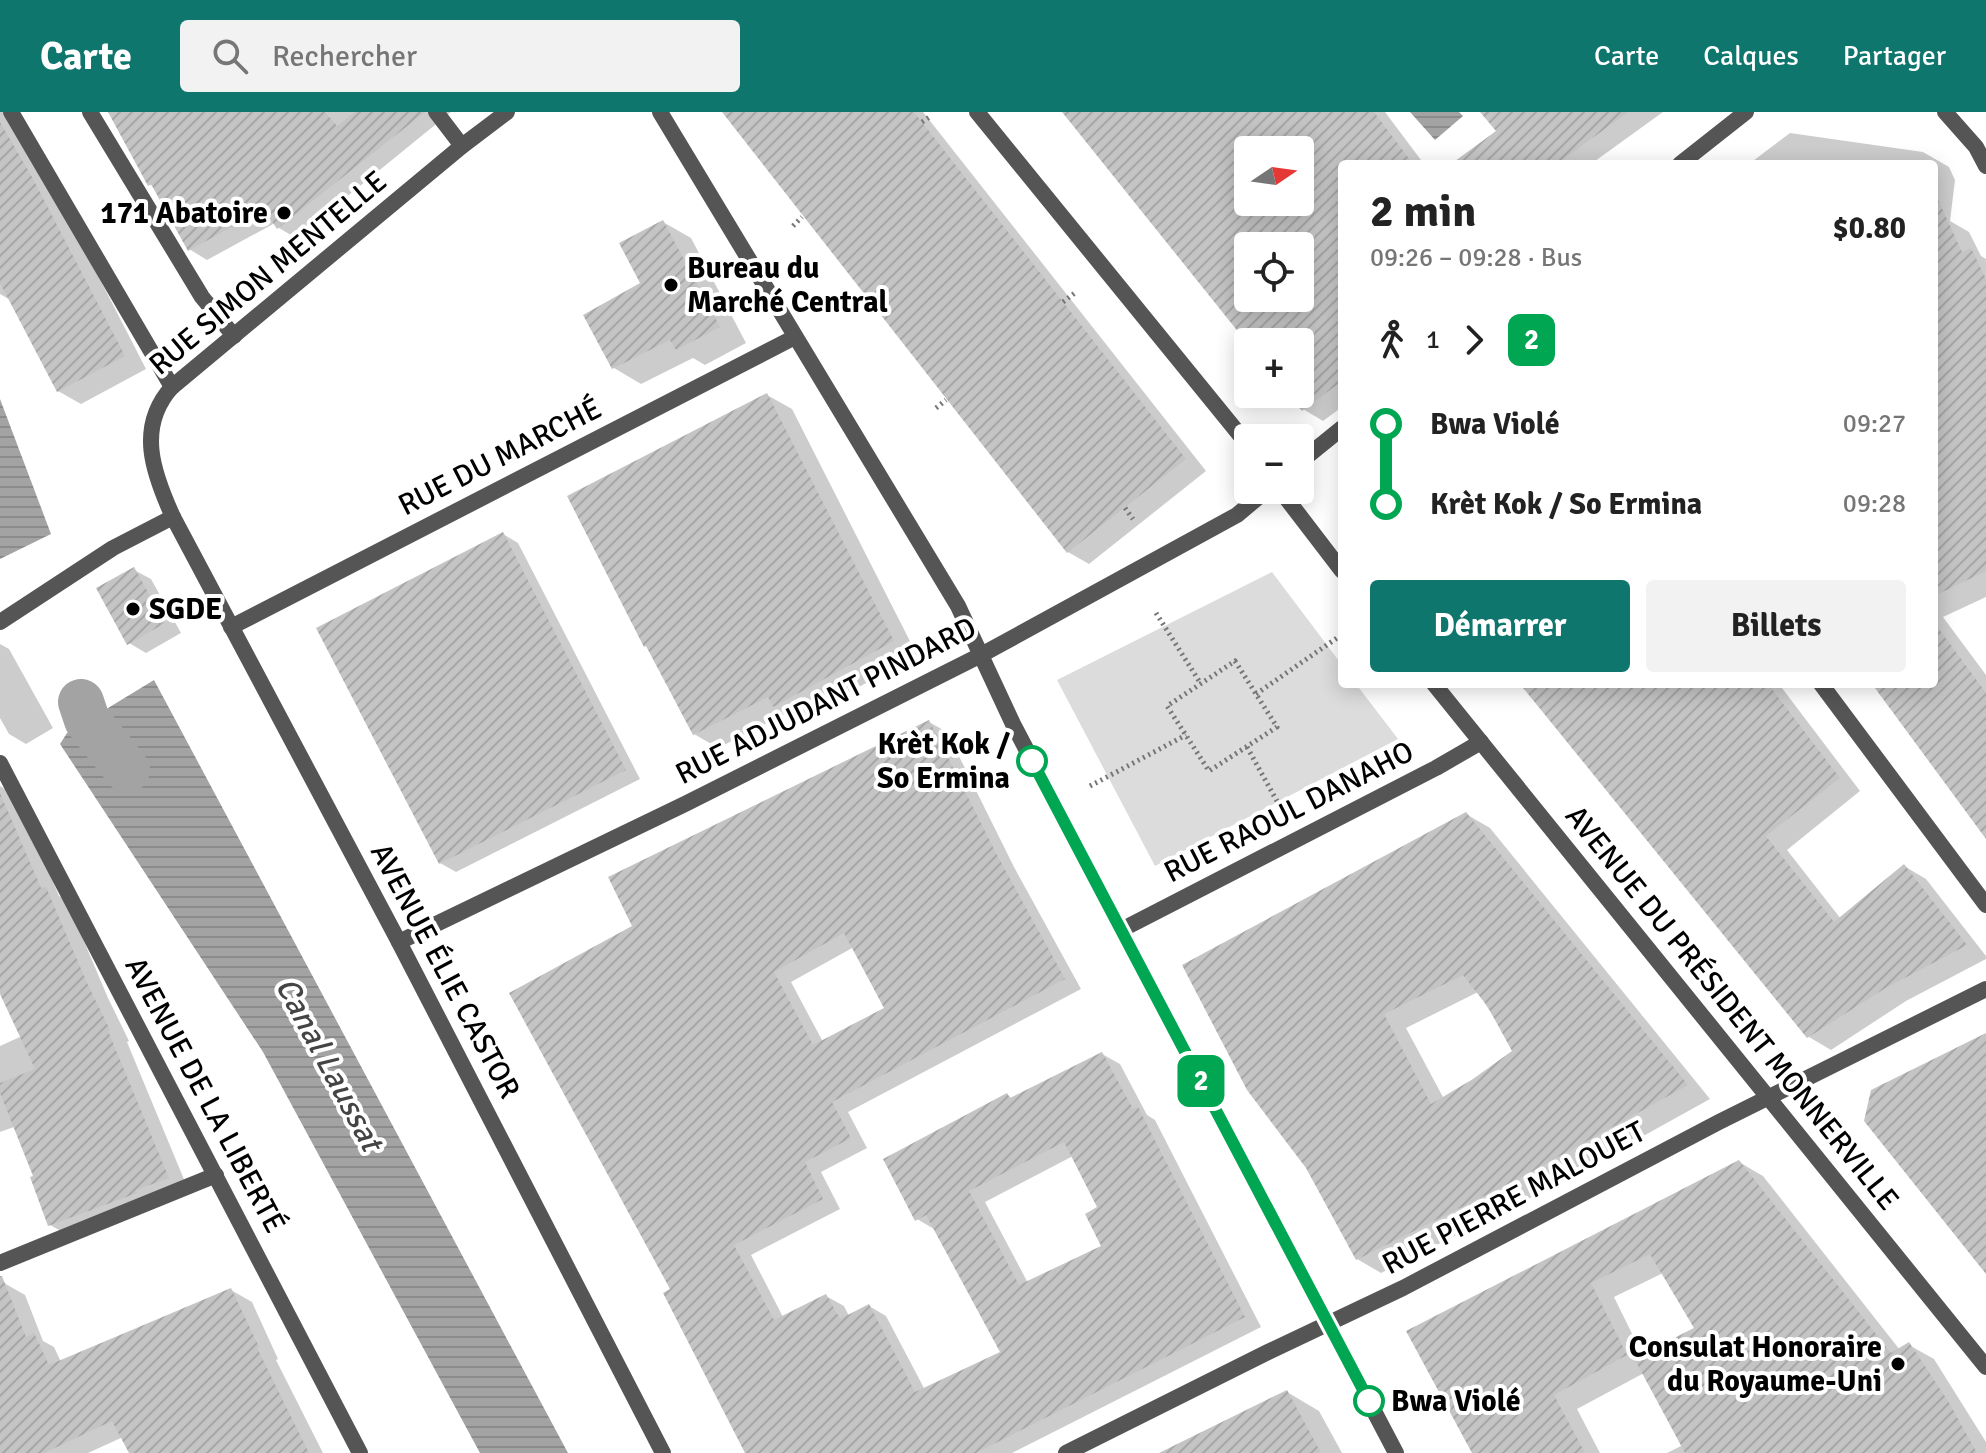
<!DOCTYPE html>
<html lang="fr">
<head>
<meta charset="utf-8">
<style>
  :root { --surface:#fff; --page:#f2f2f2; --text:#222; --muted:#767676; --accent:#0f766e }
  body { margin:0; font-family:Signika,sans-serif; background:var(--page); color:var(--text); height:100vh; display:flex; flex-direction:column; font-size:30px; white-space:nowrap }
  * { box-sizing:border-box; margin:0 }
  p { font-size:26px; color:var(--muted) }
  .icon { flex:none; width:44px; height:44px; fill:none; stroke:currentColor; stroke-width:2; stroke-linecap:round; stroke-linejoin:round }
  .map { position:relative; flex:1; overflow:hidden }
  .drawer { position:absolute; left:1338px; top:48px; width:600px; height:528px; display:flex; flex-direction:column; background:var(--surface); border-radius:8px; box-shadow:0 4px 20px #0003 }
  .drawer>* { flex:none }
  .badge { padding:0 16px; border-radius:12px; font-size:28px; line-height:52px }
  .needle { width:52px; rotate:77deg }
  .buttons { position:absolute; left:1234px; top:24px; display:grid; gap:16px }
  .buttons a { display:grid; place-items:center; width:80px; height:80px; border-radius:8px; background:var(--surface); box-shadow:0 4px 20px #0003; font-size:40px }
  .map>.badge { position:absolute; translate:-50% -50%; box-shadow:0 0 0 4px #fff }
  .legs { display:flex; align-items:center; gap:12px; height:88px; padding:0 32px; font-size:26px }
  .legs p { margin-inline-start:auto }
  .summary { display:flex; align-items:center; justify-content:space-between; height:136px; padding:0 32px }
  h1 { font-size:44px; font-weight:800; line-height:60px }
  .button { display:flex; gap:16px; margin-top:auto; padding:16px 32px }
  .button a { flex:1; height:92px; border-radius:8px; background:var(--accent); color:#fff; font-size:32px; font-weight:800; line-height:92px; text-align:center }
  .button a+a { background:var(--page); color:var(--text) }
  ul { padding:0 32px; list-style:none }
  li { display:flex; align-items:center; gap:28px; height:80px; font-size:30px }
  li i { display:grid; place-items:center; width:12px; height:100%; margin:0 10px; background:currentColor }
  li i::after { content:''; width:20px; height:20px; margin:-10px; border:6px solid; border-radius:50%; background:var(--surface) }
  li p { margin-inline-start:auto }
  li:first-child i { background:linear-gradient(#0000 50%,currentColor 0) }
  li:last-child i { background:linear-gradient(currentColor 50%,#0000 0) }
  header { display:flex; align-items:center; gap:48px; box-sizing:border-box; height:112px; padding:0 40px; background:var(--accent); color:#fff }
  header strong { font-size:38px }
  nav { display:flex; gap:44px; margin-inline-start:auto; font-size:28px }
  .search { width:560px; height:72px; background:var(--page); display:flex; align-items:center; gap:20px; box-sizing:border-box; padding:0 28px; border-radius:8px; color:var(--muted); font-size:30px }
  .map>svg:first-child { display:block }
</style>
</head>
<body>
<header>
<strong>Carte</strong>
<div class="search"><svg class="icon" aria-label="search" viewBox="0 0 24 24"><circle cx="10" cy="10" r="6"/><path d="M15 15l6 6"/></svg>Rechercher</div>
<nav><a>Carte</a><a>Calques</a><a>Partager</a></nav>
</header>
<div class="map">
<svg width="1986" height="1341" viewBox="0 0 1986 1341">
  <defs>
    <pattern id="water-rules" width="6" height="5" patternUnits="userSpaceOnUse" patternTransform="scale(2)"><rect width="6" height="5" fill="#a3a3a3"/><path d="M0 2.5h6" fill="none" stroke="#8b8b8b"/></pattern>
    <pattern id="building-hatch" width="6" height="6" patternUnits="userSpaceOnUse" patternTransform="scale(2)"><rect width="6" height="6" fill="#c4c4c4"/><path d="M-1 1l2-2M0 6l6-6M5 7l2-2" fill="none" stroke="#a7a7a7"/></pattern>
  </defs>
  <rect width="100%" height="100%" fill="#fff"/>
  <polygon fill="#dcdcdc" points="1272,460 1342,553 1342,572 1356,572 1398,627 1155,754 1057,568"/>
  <g fill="url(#water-rules)">
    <polygon points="1410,0 1459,0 1463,4 1435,28"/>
    <polygon points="0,287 51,422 0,447"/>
    <polygon points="154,568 568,1341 480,1341 263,940 60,632 67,621"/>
  </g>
  <g fill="#0003" fill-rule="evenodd">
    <polygon points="0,0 8,0 55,80 146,257 81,292 58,279 12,189 0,182"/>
    <polygon points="110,0 451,0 296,126 279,116 275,111 207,148 189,137 156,76 149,72"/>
    <polygon points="725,0 923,0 1206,359 1089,452 1068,440"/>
    <path d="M 1065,0 L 1385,0 L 1424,52 L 1342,52 L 1342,295 L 1323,309 L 1303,297 L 1291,282 L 1300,282 L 1300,230 L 1249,230 ZM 1248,38 L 1300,38 L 1300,90 L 1248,90 ZM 1248,134 L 1300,134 L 1300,186 L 1248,186 Z"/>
    <polygon points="1483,0 1663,0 1591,52 1455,52 1499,19"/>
    <polygon points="1790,21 1923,40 1949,55 1955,68 1950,109 1969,120 1981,144 1986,147 1986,485 1943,505 1986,563 1986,725 1874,572 1934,572 1934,52 1749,52"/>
    <polygon points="663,110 691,126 746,231 705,253 693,246 641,272 614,256"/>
    <polygon points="767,283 792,297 917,543 799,608 787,601 718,636 694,622"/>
    <polygon points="503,422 518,431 640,667 456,760 440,751"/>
    <polygon points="134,458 151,467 181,521 146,541 129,531"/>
    <polygon points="0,532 9,537 53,616 26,632 9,622 0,606"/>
    <polygon points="1524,572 1779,572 1860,679 1787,738 1841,807 1904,754 1926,767 1986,844 1986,847 1906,889 1831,938 1809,925"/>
    <path d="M 929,610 L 947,620 L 1014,755 L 1081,877 L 848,1000 L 867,1036 L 821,1060 L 840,1097 L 751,1143 L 783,1205 L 826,1184 L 844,1194 L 849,1204 L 869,1194 L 886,1204 L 925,1278 L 1003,1241 L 934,1117 L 917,1107 L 1007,983 L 1013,987 L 1102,942 L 1120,952 L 1147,1003 L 1155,1008 L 1261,1215 L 1012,1341 L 747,1341 L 673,1178 L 634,814 ZM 854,835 L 887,897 L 823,930 L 791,870 ZM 1073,1044 L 1099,1096 L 1103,1135 L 1028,1171 L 985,1090 Z"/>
    <polygon points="0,674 16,683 59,784 67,789 108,886 129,929 127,930 188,1077 70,1124 50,1113 35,1065 14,1015 0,1020 0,934 22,924 0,877"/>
    <path d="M 1466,702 L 1490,716 L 1710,987 L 1546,1078 L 1381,1161 L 1357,1147 L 1308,1055 ZM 1478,880 L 1515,940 L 1444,987 L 1406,916 Z"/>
    <path d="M 1739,1050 L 1763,1064 L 1900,1238 L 1909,1233 L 1934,1247 L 1986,1330 L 1986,1341 L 1667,1341 L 1683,1333 L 1644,1261 L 1577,1297 L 1600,1341 L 1473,1341 L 1409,1219 ZM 1663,1161 L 1696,1217 L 1643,1244 L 1614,1185 Z"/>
    <polygon points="4,1171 25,1183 43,1229 54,1235 61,1250 231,1178 252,1190 278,1247 276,1248 323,1341 131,1341 123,1325 88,1341 0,1341 0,1173"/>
    <polygon points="1287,1280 1319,1299 1342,1341 1164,1341"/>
  </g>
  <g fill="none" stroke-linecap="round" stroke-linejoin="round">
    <polyline stroke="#a3a3a3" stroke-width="46" points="81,590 87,608 127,658"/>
  </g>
  <g fill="url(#building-hatch)" fill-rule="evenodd">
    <polygon points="108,0 325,0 337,14 355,0 425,0 277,117 264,97 188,139 151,72 148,74"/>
    <polygon points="722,0 914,0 1186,347 1067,441"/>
    <path d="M 1062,0 L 1374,0 L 1413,52 L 1342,52 L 1342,269 L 1302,299 L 1288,282 L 1300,282 L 1300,230 L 1248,230 L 1248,232 ZM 1248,38 L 1300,38 L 1300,90 L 1248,90 ZM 1248,134 L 1300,134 L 1300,186 L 1248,186 Z"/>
    <polygon points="1480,0 1628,0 1557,52 1451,52 1496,19"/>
    <polygon points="0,10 32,65 125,244 57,280 0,171"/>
    <polygon points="1934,79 1962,140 1971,136 1986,167 1986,459 1934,484"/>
    <polygon points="663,108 720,215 676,238 670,228 612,257 583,203 640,171 619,131"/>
    <polygon points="767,281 894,529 773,595 768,585 693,623 646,534 644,535 567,384"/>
    <polygon points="503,420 626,658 439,752 316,516"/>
    <polygon points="134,455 165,511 127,533 96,476"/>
    <polygon points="1934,510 1986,581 1986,727 1872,572 1934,572"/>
    <polygon points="1520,572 1768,572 1840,666 1766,724 1834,810 1904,752 1967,833 1884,877 1807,926"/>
    <path d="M 929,608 L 997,743 L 1065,867 L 832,990 L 851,1026 L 805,1050 L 823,1087 L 734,1133 L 774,1208 L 826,1182 L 840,1207 L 869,1192 L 915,1280 L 1000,1240 L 926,1103 L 915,1109 L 883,1047 L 1007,981 L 1010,986 L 1102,940 L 1133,997 L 1138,995 L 1245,1205 L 976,1341 L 745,1341 L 663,1181 L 670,1177 L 509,881 L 632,814 L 608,765 ZM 844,821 L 884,896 L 813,933 L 774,860 ZM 1064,1030 L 1097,1095 L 1085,1102 L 1101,1134 L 1019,1173 L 969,1079 Z"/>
    <polygon points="0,681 41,776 46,775 87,871 110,918 108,919 169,1066 136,1078 137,1081 48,1114 30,1065 33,1064 0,981 0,971 35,957 0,882"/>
    <path d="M 1466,700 L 1688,973 L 1522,1065 L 1356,1148 L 1306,1056 L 1247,978 L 1182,853 ZM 1463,863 L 1488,895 L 1512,939 L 1473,967 L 1431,992 L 1384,902 Z"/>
    <polygon points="1986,921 1986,1162 1864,1009 1871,978"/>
    <polygon points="1739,1048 1891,1241 1909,1230 1948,1289 1977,1341 1685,1341 1634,1246 1694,1216 1650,1142 1591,1171 1627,1243 1554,1283 1585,1341 1472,1341 1406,1219"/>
    <polygon points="0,1164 2,1164 26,1225 34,1221 49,1253 231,1176 259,1235 257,1236 309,1341 129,1341 112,1309 44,1341 0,1341"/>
    <polygon points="1287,1278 1321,1341 1159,1341 1232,1305"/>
  </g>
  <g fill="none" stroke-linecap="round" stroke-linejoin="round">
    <g stroke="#777" stroke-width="5" stroke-dasharray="2 4" stroke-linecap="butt">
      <polyline points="922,10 931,4"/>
      <polyline points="793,114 802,105"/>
      <polyline points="1063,190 1076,180"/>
      <polyline points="936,296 946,288"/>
      <polyline points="1125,396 1133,407"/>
      <polyline points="1156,501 1201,572"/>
      <polygon points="1235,549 1277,615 1209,659 1167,594"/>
      <polyline points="1256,582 1337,526"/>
      <polyline points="1247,635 1283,700"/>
      <polyline points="1090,674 1186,623"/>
    </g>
    <g stroke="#555" stroke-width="16">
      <polyline points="90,0 202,185 234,224"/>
      <polyline points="436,0 462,34"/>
    </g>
    <polyline stroke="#555" stroke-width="16" points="0,1151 216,1063"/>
    <g stroke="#555" stroke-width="16">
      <polyline points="11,0 172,275"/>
      <polyline points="660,0 958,494 1013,612 1396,1341"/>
      <polyline points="977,0 1248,333"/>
      <polyline points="1945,0 1976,35 1986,54"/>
      <polyline points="1280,378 1342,459"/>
      <polyline points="0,510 113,436 173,405"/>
      <polyline points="231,515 795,225"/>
      <polyline points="1434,572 1986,1255"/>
      <polyline points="1821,572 1986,793"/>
      <polyline points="0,651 360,1341"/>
      <polyline points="1121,818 1436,656 1481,630"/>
      <path d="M 399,830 L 173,405 C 153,361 136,315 172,275 L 462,34 L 507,0"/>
    </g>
    <g stroke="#555" stroke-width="16">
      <polyline points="1680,52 1746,0"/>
      <polyline points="1300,350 1342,316"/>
      <polyline points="663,1341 399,830 685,692 981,543 1237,403 1267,378"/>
      <polyline points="1066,1341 1268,1240 1403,1176 1719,1010 1986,877"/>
    </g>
  </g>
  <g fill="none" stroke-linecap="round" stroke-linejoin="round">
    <g stroke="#fff" stroke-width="18">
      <polyline id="line-1" points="1032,649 1369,1289"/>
    </g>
    <use href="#line-1" stroke="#00a651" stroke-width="12"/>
  </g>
  <g fill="#000" stroke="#fff" stroke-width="3">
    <circle cx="284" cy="101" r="8"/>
    <circle cx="671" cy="173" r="8"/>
    <circle cx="133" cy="497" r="8"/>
    <circle cx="1898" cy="1252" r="8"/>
  </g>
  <g fill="#fff" stroke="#00a651" stroke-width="4">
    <circle cx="1032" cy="649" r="14"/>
    <circle cx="1369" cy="1289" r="14"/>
  </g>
  <g text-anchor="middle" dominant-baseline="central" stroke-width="8" stroke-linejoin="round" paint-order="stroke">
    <g font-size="30" font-weight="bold" fill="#000" stroke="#fff" text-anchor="end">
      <text x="268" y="101">171 Abatoire</text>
      <text x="687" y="156" text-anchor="start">Bureau du<tspan x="687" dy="34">Marché Central</tspan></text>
      <text x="149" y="497" text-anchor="start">SGDE</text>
      <text x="1882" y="1235">Consulat Honoraire<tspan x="1882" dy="34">du Royaume-Uni</tspan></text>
    </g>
    <g font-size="30" fill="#000" stroke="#fff">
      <text transform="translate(268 161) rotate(-40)">RUE SIMON MENTELLE</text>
      <text transform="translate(500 345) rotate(-27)">RUE DU MARCHÉ</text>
      <text transform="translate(826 589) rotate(-27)">RUE ADJUDANT PINDARD</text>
      <text transform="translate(1289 700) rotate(-27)">RUE RAOUL DANAHO</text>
      <text transform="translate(445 859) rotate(62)">AVENUE ÉLIE CASTOR</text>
      <text transform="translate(1732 896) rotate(51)">AVENUE DU PRÉSIDENT MONNERVILLE</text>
      <text transform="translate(205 983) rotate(62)">AVENUE DE LA LIBERTÉ</text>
      <text transform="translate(1514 1086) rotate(-28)">RUE PIERRE MALOUET</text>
    </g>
    <g font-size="30" font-weight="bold" fill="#000" stroke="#fff" text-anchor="end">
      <text x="1010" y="632">Krèt Kok /<tspan x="1010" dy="34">So Ermina</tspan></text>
      <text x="1391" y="1289" text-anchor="start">Bwa Violé</text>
    </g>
    <g font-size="32" font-style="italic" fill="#444" stroke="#fff">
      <text transform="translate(329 952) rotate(62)">Canal Laussat</text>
    </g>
  </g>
</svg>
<div class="buttons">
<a><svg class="needle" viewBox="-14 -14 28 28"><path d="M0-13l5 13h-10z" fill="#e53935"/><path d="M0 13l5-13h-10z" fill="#767676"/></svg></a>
<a><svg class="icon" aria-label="locate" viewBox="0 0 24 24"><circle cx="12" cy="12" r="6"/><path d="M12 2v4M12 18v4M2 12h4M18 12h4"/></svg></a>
<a>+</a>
<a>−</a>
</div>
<b class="badge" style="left:1201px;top:969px;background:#00a651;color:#fff">2</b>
<section class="drawer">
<div class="summary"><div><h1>2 min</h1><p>09:26 – 09:28 · Bus</p></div><b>$0.80</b></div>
<div class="legs"><svg class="icon" aria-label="walk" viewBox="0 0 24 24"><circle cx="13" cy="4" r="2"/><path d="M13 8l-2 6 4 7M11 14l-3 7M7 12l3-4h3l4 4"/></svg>1<svg class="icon" aria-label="forward" viewBox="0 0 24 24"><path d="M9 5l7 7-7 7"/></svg><b class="badge" style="background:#00a651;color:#fff">2</b></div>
<ul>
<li><i style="color:#00a651"></i><b>Bwa Violé</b><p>09:27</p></li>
<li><i style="color:#00a651"></i><b>Krèt Kok / So Ermina</b><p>09:28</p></li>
</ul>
<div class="button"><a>Démarrer</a><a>Billets</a></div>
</section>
</div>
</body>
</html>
